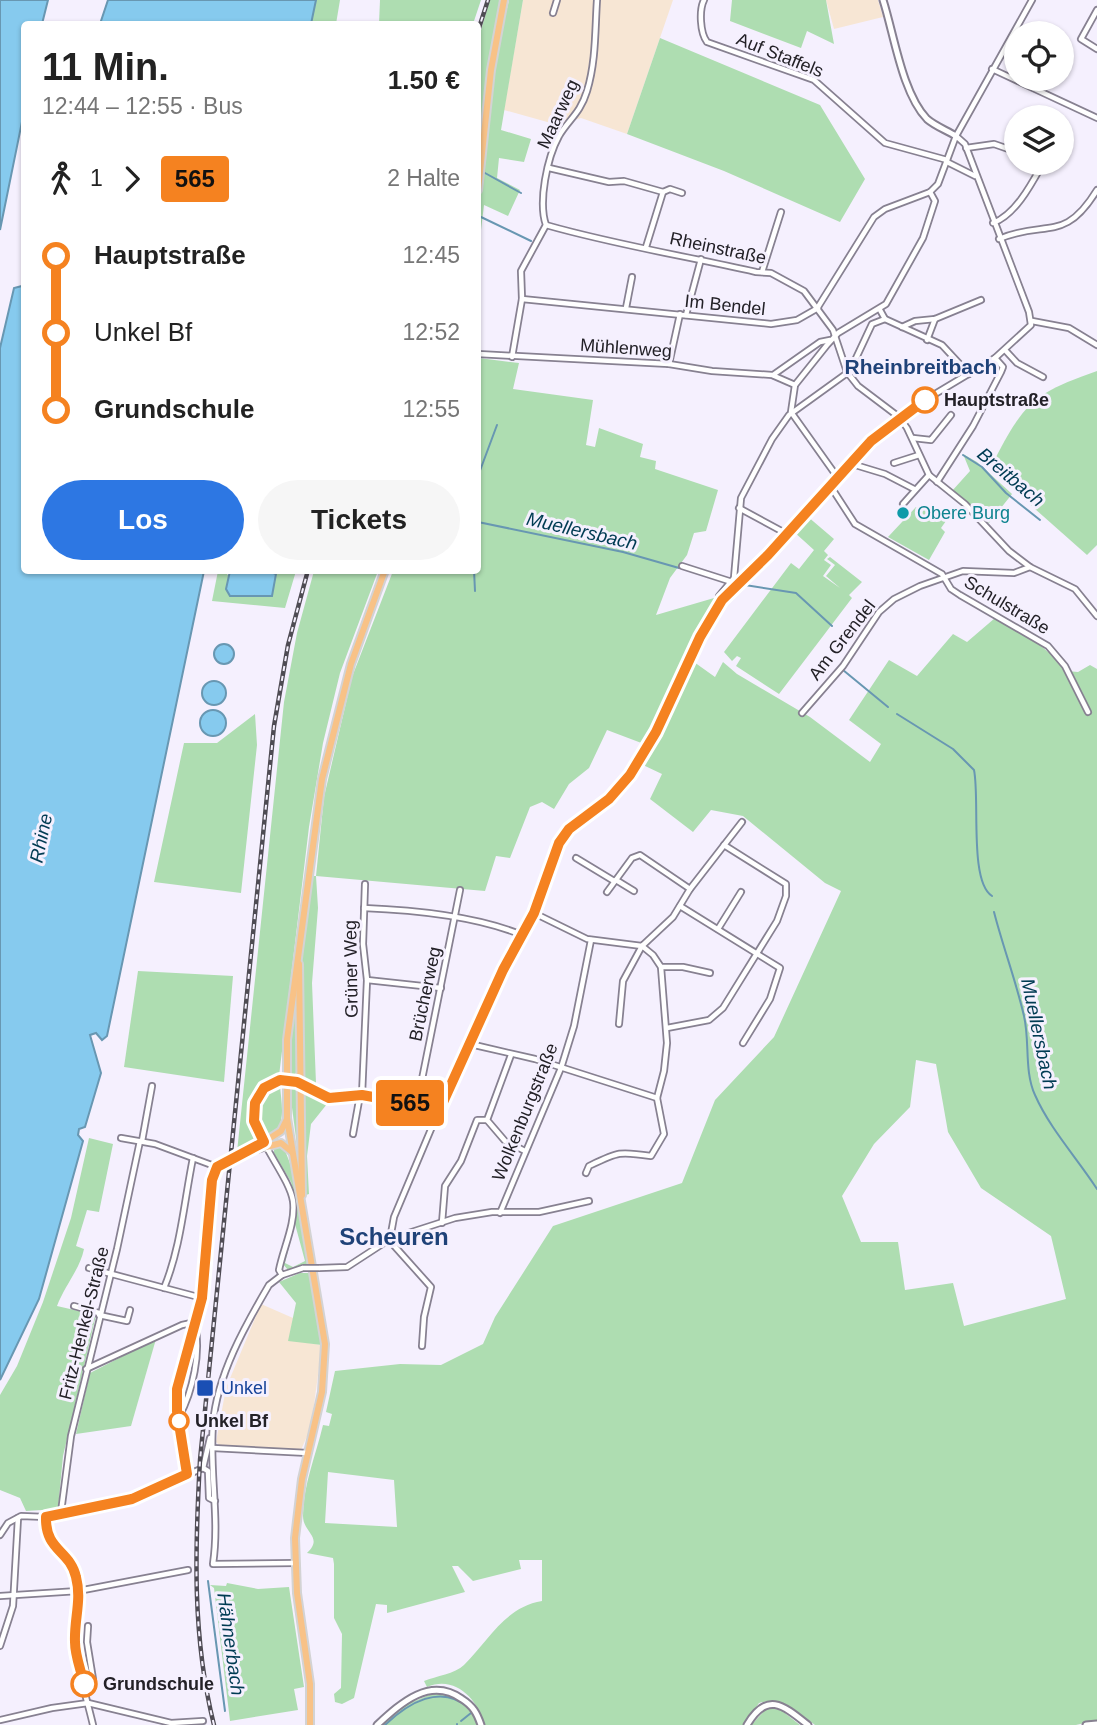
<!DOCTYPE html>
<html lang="de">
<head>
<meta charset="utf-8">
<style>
  :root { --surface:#fff; --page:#f6f6f6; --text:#222; --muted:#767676; --accent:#2d77e3 }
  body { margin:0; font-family:Helvetica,sans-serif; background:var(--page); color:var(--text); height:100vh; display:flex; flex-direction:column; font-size:26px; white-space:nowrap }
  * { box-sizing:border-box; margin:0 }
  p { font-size:23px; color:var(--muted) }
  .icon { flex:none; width:38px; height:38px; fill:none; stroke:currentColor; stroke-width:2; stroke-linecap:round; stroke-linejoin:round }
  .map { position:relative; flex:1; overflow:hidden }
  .side { position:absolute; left:21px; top:21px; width:460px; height:553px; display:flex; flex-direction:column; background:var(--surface); border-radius:7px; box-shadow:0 2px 5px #0004 }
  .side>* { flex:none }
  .badge { padding:0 14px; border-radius:5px; font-size:24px; line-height:46px }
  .buttons { position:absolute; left:1004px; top:21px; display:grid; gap:14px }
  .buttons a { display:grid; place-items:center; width:70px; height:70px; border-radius:50%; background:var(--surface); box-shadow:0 2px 5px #0004; font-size:35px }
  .map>.badge { position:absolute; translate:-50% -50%; box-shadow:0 0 0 4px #fff }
  .legs { display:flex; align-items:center; gap:10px; height:77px; padding:0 21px; font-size:23px }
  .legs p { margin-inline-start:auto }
  .summary { display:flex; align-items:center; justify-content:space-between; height:119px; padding:0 21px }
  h1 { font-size:38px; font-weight:700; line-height:52px }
  .primary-button { display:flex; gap:14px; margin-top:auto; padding:14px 21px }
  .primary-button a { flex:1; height:80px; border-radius:42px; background:var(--accent); color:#fff; font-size:28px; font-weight:700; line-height:80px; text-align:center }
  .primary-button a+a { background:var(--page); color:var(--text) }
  ul { padding:0 21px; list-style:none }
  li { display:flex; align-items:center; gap:24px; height:77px; font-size:26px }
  li i { display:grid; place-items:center; width:10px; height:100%; margin:0 9px; background:currentColor }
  li i::after { content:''; width:18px; height:18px; margin:-9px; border:5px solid; border-radius:50%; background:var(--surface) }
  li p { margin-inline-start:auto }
  li:first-child i { background:linear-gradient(#0000 50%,currentColor 0) }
  li:last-child i { background:linear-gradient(currentColor 50%,#0000 0) }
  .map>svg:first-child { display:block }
</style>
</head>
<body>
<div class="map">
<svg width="1097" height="1725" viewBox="0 0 1097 1725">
  <rect width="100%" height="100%" fill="#f5f0fe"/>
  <g fill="#f7e6d4">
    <polygon points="523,0 673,0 627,134 581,118 558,125 504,110"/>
    <polygon points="826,0 878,0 883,17 834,29"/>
    <polygon points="261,1304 293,1318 289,1340 322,1345 311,1427 301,1450 220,1446 216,1442 226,1388"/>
  </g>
  <g fill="#aeddb1" fill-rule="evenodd">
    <polygon points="316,0 340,0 336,24 311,24"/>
    <polygon points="380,0 481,0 473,24 379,24"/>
    <polygon points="490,0 501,0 487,71 478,151 478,40"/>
    <path d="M 509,0 L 523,0 L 501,130 L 531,139 L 524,162 L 499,158 L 497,178 L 520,190 L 508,216 L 484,205 L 478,255 C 478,179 491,74 509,0 Z"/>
    <polygon points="732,0 826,0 834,44 807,31 801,48 730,21"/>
    <polygon points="660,38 820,105 865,179 840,222 724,171 627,134"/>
    <path d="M 479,358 L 519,363 L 513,389 L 593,400 L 586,445 L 595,447 L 599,428 L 643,444 L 640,457 L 656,461 L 655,469 L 718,490 L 706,531 L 694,533 L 687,555 L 670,578 L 656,615 L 714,598 L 718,600 L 687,657 L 715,677 L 723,662 L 737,674 L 810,717 L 870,762 L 881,744 L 849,720 L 889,660 L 917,676 L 953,634 L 967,642 L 995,618 C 1024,632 1046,647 1067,671 L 1078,672 L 1090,665 L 1097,669 L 1097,1720 L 1076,1725 L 815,1725 C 796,1711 783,1696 759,1703 L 744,1725 L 484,1725 C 478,1699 455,1675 427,1687 L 424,1681 C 436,1676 455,1674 464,1665 C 489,1640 505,1607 542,1601 L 542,1560 L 519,1560 L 521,1569 L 473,1581 L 458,1566 L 452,1566 L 465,1592 L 387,1613 L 387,1605 L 376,1604 L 354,1698 L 342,1704 L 335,1702 L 334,1694 L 341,1688 L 342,1634 L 334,1618 L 334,1564 L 333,1558 L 307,1553 C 324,1537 303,1533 303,1516 C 303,1485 316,1455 323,1425 L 329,1426 L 332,1414 L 326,1412 L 335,1371 L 400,1364 L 441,1365 L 483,1344 L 495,1317 L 553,1226 L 682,1183 L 715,1100 L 774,1037 L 841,891 L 825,883 L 743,816 L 711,810 L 693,832 L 650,799 L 662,774 L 643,765 L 652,747 L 607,730 L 589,768 L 569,784 L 554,809 L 542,802 L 530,807 L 510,858 L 496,856 L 485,891 L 316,876 L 318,908 L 312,983 L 316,1083 L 313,1086 L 306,1080 L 302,1068 L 302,960 L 311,876 L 316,876 L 324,797 L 352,677 L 393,571 L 478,570 ZM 916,1060 L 936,1064 L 948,1132 L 981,1188 L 1051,1236 L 1066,1299 L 964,1326 L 953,1283 L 905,1290 L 898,1242 L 861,1242 L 842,1196 L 874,1144 L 910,1107 ZM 328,1472 L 394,1480 L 397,1527 L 325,1523 Z"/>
    <path d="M 1097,371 L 1097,545 L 1087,555 L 1017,493 L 995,459 C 1025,401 1035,393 1097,371 Z"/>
    <polygon points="963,454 977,462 1012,494 989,523 952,491 970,471"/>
    <polygon points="928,505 946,521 941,528 945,532 929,560 888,537 916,507 922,512"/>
    <polygon points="807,516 834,539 824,551 828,555 824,560 831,565 823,576 840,588 826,576 835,565 827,559 830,557 862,582 849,595 852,598 779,694 736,666 741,658 737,656 732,661 724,652 791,563 799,569 814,550 793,531"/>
    <polygon points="218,571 230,571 227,575 296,571 285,608 212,601"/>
    <path d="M 314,571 L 378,571 L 340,673 L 323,743 L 309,827 L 279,1076 C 242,1088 251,1111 256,1140 L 237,1152 L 284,702 L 297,633 Z"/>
    <polygon points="255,714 257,745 241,893 154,882 184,743 217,743"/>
    <polygon points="138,971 233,976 224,1082 124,1067"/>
    <polygon points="296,984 297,1071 294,1076 288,1076"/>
    <path d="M 280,1085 C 281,1103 289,1133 264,1135 C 248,1114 258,1093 280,1085 Z"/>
    <polygon points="289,1085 295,1086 298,1095 300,1168"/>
    <polygon points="306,1093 326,1100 327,1104 311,1124 307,1156 309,1194 306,1195 303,1095"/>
    <path d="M 89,1138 L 113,1144 L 99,1212 L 87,1210 L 76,1246 L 84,1249 C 80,1269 65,1285 57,1306 L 96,1315 L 63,1456 L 58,1509 L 26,1511 L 20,1498 L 0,1490 L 0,1395 L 17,1366 L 43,1302 L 71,1218 Z"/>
    <path d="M 280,1145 C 295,1155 306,1243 309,1265 L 288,1270 L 282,1263 L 297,1202 L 291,1182 L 274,1153 L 274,1148 ZM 295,1224 L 305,1261 L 293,1267 L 285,1263 Z"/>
    <polygon points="300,1273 311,1273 322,1345 288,1341 296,1303 279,1282"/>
    <polygon points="156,1339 131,1426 76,1434 90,1373"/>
    <polygon points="227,1583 258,1589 289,1587 304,1687 294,1689 298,1710 230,1721 214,1588 210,1585 226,1586"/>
    <path d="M 439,1691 C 459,1696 471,1705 477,1725 L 382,1725 L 400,1707 Z"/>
    <polygon points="767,1708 781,1710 800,1725 751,1725"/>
  </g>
  <g fill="#86caee" stroke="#6897b2" stroke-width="2">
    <polygon points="0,0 48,0 42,24 24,24 24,112 0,230"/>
    <polygon points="108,0 316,0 311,24 100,24"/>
    <polygon points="22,286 24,289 24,570 204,571 107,1036 102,1040 96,1033 90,1035 101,1073 85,1127 79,1129 78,1135 83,1141 39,1299 0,1380 0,348 14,288"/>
    <polygon points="230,571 268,571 276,574 272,596 230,596 226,589"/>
    <circle cx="224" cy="654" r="10"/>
    <circle cx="214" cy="693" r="12"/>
    <circle cx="213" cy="723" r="13"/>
  </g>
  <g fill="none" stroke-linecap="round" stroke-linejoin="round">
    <g stroke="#6897b2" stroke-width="2">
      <polyline points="485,173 521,193"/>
      <polyline points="481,217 531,241"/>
      <polyline points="963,455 982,467 1006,493 1040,520"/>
      <polyline points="478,476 497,425"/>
      <polyline points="478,522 623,552 679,568"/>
      <polyline points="474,570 475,591"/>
      <polyline points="745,585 796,593 832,626"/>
      <polyline points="843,670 888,707"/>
      <path d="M 897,714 L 953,749 L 974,770 C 980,798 969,882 992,896"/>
      <path d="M 994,912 C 1003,947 1016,981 1024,1016 C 1030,1042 1024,1071 1035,1095 C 1050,1129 1077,1158 1097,1189"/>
      <polyline points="208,1581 225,1711"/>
      <polyline points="461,1721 471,1713"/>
      <polyline points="457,1724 457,1725"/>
      <path d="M 385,1725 C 408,1703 441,1683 469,1708"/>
    </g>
    <g stroke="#878191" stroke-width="8">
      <g id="minor">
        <path d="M 704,0 C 699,10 700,33 707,42 L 814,80 L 885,143 L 947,160"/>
        <polyline points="1097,10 1081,39 1097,49"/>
        <polyline points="553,13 557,0"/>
        <polyline points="992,69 1097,118"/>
        <polyline points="966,148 994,144 1017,152"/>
        <polyline points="947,162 975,176"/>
        <polyline points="549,168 609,182 624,181 663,192 646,247"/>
        <polyline points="663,192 670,189 682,193"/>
        <path d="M 993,223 C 1015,215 1031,185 1042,165 L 1038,163"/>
        <path d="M 546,225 C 616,245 686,256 756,272 L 771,273 L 804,291 L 833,330 L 847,372 L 858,386 L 899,417 L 907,428 L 929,475 L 965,504 L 1009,551 L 1030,567 L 1075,589 L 1097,616"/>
        <path d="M 999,239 C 1046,219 1064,244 1097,190"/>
        <polyline points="762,272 781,212"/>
        <polyline points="522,299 771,324 797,320 818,308"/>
        <polyline points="818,307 874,217 885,209 930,192 938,184 956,136 1032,0"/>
        <polyline points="626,308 632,277"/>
        <polyline points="880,310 885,319 942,345 969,374"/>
        <polyline points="686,315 701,259"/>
        <polyline points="1032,321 1069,328 1097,345"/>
        <polyline points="902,327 915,321 935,319 981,300"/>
        <polyline points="927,340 935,319"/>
        <polyline points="1005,350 1017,363 1043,377"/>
        <polyline points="478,354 669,364 712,371 772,375 795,385"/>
        <path d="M 512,357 L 522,299 L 521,271 L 546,225 C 538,202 547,158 559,136 C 569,119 580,114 587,91 C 596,62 595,30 597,0"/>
        <polyline points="669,364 680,314"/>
        <polyline points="773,375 820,342 830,340"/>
        <polyline points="913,438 931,440 951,415"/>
        <polyline points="894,463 919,455"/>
        <polyline points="852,464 885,474 914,489"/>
        <polyline points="838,478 791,412 795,385 827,345 838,333 886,304 923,238 935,201 930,192"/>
        <polyline points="937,482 973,426 1001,372 1003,367 995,358"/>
        <polyline points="831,487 855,524 942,574 951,589 960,595 1048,646 1065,666 1088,712"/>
        <polyline points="903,504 929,475"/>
        <polyline points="739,508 787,534"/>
        <polyline points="682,566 732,582"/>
        <polyline points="722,600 719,596 734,578 741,498 772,439 789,415 850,371 872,324 885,319"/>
        <polyline points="802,713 843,666 879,612 894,599 920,586 963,571 1014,573 1030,567"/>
        <polyline points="576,858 614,881"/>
        <polyline points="616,880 634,891"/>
        <polyline points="607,892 632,858 640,855 690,889"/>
        <polyline points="680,906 780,968 770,999 743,1043"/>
        <path d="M 364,908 C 414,910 476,916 522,935"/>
        <polyline points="534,913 587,939 642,946 673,917 690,889 742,822"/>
        <polyline points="718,929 741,892"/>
        <polyline points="661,967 683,967 710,973"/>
        <polyline points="367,980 441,988"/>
        <polyline points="667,1028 709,1020 723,1008 777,921 786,896 786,884 724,845"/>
        <polyline points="470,1044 535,1059 657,1098"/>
        <polyline points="511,1055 487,1120 505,1141 525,1151"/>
        <path d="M 274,1082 C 222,1109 287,1165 293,1201 C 296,1223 283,1249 279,1270 L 282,1275"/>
        <polyline points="299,1083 329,1098 367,1095 440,1109"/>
        <polyline points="362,1095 367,980 363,944 365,884"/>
        <polyline points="417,1104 460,890"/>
        <polyline points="353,1134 360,1095"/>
        <polyline points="121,1138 155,1144 217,1167"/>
        <polyline points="142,1141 152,1086"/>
        <polyline points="248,1153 266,1147"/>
        <path d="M 586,1173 L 589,1166 C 618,1152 619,1151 651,1156 L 664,1134 L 657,1098 L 664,1071 L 667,1043 L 661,967 L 653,955 L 642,946 L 623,981 L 619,1024"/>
        <polyline points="500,1213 561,1068 574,1026 591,940"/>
        <polyline points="442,1223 445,1186 461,1161 477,1120 487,1120"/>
        <polyline points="390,1239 394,1217 437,1115 503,970 534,913 559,843 569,829 609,799 630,776 656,731 700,637 722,600 768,555 881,431 930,397 995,358 1031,325 1029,312 965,144 956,136"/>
        <polyline points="389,1240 431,1287 424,1317 422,1346"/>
        <polyline points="89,1268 202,1298"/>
        <polyline points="319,1268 347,1267 390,1239 455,1218 492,1212 539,1212 589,1201"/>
        <path d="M 164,1288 C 181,1247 184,1202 193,1158"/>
        <polyline points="74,1306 99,1313"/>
        <polyline points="99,1315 127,1321 130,1310"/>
        <polyline points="86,1369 182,1325 196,1322"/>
        <path d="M 179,1417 C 193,1391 201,1353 195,1324"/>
        <polyline points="213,1448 308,1453"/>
        <polyline points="203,1468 208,1471 209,1498 215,1501"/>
        <polyline points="203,1468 210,1438"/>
        <polyline points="187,1473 177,1411 177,1389 202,1298 214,1174 217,1167 264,1142"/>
        <polyline points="61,1512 71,1436 117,1249 140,1141"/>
        <path d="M 46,1517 C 45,1550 65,1547 75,1571 C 84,1597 73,1621 75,1646 C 78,1672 87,1699 93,1725"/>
        <polyline points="0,1535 8,1523 21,1516 46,1517 132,1499 203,1468"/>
        <path d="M 295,1563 L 213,1564 C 220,1517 209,1471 213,1424 C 217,1375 245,1326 269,1285 L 282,1275 L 303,1268"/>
        <polyline points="0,1596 78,1591 188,1570"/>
        <polyline points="88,1626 87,1642 93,1679"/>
        <polyline points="0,1646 13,1606 18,1518"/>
        <polyline points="0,1720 52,1708 88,1703 171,1723 203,1721"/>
      </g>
    </g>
    <g stroke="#878191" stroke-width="9">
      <path id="tertiary" d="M 883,0 C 894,34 902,93 927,119 C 935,126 946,130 956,136"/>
    </g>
    <g stroke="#878191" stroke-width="9">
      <g id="secondary">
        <path d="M 377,1725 C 401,1703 430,1676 462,1699 C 473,1706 477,1713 481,1725"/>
        <path d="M 747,1725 C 767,1691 783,1705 808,1725"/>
        <polyline points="1086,1725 1097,1724"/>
      </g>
    </g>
    <g stroke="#d3d3d4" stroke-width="10">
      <g id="primary">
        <polyline points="478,190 491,70 504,0"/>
        <polyline points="299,964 302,1195"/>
        <polyline points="264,1142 281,1131 287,1119"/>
        <polyline points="266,1147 281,1143 292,1152"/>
        <polyline points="310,1725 310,1684 297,1593 295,1538 302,1479 322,1392 325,1344 287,1118 287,1040 322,779 351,664 385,570"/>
      </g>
    </g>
    <use href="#minor" stroke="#fff" stroke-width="4.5"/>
    <use href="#tertiary" stroke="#fff" stroke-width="5"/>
    <use href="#secondary" stroke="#fff" stroke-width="5"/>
    <use href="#primary" stroke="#f8c287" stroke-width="6"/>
    <g stroke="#4f4c54" stroke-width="4.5">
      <g id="rail">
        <polyline points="478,31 488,0"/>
        <path d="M 214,1725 C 192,1637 195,1550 200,1460 L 274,726 L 288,645 L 308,570"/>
      </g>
    </g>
    <use href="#rail" stroke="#f5f0fe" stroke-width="2" stroke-dasharray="5" stroke-linecap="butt"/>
    <g stroke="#878191" stroke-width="8" stroke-linecap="butt">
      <g id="minor-bridge">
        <polyline points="274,1082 297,1082"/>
        <polyline points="303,1268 319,1268"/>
      </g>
    </g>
    <use href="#minor-bridge" stroke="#fff" stroke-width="4.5"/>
  </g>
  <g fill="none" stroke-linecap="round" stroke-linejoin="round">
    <g stroke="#fff" stroke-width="16">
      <path id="line-1" d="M 84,1684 C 81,1670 75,1656 75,1642 C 74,1619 82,1600 76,1577 C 70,1550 45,1551 46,1517 L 132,1499 L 187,1474 L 177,1411 L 177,1389 L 202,1298 L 212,1180 L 217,1167 L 264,1142 L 254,1121 L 255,1103 L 264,1088 L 280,1080 L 297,1082 L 329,1098 L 362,1095 L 440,1109 L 503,970 L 534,913 L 559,843 L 569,829 L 609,799 L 630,775 L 656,732 L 700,637 L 722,600 L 768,555 L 871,441 L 925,400"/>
    </g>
    <use href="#line-1" stroke="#f58220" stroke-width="10"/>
  </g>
  <g fill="#fff" stroke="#f58220" stroke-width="3.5">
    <circle cx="925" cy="400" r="12"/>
    <circle cx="179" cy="1421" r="9"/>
    <circle cx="84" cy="1684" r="12"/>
  </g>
  <circle fill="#0f9aa8" stroke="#f5f0fe" stroke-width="2.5" cx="903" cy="513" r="7"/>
  <rect fill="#1a4fb4" stroke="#f5f0fe" stroke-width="2.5" x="196" y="1379" width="18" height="18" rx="3.5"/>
  <g text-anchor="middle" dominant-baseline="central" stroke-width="6" stroke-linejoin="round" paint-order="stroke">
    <g font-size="18" fill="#232127" stroke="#f5f0fe">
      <text transform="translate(780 55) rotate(22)">Auf Staffels</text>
      <text transform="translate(558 114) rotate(-65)">Maarweg</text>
      <text transform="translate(718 248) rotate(12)">Rheinstraße</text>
      <text transform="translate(725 305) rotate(6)">Im Bendel</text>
      <text transform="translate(626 348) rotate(4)">Mühlenweg</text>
      <text transform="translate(1007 605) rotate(31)">Schulstraße</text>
      <text transform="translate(842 640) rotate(-52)">Am Grendel</text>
      <text transform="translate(351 969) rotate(-91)">Grüner Weg</text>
      <text transform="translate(425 994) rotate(-78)">Brücherweg</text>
      <text transform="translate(525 1112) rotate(-68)">Wolkenburgstraße</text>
      <text transform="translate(84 1323) rotate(-76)">Fritz-Henkel-Straße</text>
    </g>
    <g font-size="18" font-weight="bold" fill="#232127" stroke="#f5f0fe" text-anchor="start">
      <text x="944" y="400">Hauptstraße</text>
      <text x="195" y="1421">Unkel Bf</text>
      <text x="103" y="1684">Grundschule</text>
    </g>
    <g font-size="18" fill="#0d838f" stroke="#f5f0fe" text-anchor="start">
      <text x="917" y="513">Obere Burg</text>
    </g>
    <g font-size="18" fill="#164399" stroke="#f5f0fe" text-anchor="start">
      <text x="221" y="1388">Unkel</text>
    </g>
    <g font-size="19" font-style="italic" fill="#003b53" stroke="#f5f0fe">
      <text transform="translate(1011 477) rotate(40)">Breitbach</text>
      <text transform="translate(582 531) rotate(13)">Muellersbach</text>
      <text transform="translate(41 838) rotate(-78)">Rhine</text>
      <text transform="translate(1039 1034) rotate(78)">Muellersbach</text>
      <text transform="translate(231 1644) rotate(82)">Hähnerbach</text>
    </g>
    <g font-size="21" font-weight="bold" fill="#1f4278" stroke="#f5f0fe">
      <text x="921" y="366">Rheinbreitbach</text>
    </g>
    <g font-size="24" font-weight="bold" fill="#1f4278" stroke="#f5f0fe">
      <text x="394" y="1236">Scheuren</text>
    </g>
  </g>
</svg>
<div class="buttons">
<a><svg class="icon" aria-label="locate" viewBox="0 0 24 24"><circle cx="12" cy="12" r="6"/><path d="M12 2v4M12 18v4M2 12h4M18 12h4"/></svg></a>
<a><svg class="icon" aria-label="layers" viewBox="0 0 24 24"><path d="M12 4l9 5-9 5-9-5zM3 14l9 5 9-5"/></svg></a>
</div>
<b class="badge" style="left:410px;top:1103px;background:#f58220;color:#111">565</b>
<section class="side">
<div class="summary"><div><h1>11 Min.</h1><p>12:44 – 12:55 · Bus</p></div><b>1.50 €</b></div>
<div class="legs"><svg class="icon" aria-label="walk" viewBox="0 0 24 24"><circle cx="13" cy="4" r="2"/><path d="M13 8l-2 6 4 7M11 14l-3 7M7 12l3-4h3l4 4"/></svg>1<svg class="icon" aria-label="forward" viewBox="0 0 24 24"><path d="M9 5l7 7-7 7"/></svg><b class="badge" style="background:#f58220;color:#111">565</b><p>2 Halte</p></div>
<ul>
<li><i style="color:#f58220"></i><b>Hauptstraße</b><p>12:45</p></li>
<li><i style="color:#f58220"></i><span>Unkel Bf</span><p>12:52</p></li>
<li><i style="color:#f58220"></i><b>Grundschule</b><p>12:55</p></li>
</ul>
<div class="primary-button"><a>Los</a><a>Tickets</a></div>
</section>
</div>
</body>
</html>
